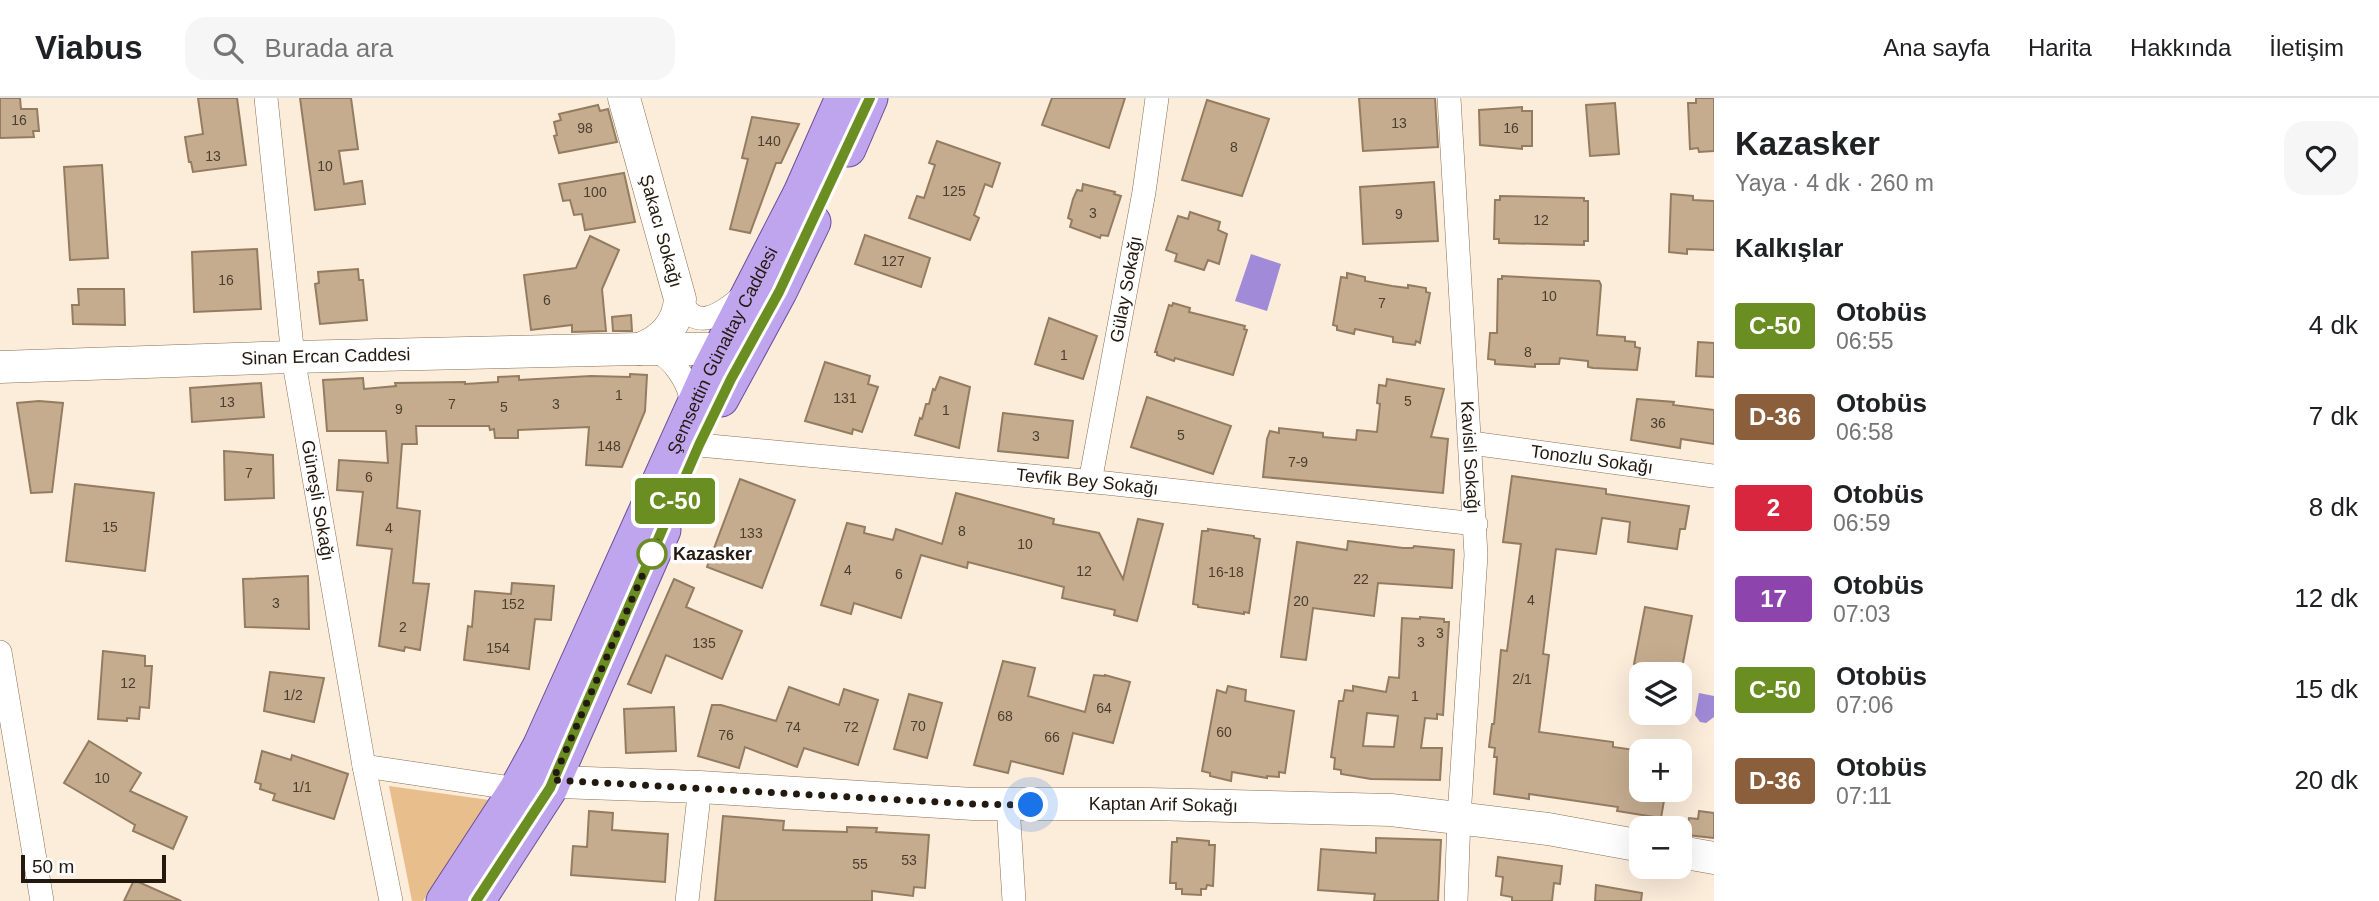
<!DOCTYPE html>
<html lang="tr">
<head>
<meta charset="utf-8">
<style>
  :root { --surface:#fff; --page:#f6f6f6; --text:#202124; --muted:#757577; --line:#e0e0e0 }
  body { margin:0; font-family:Helvetica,sans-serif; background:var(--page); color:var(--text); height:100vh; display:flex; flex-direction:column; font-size:26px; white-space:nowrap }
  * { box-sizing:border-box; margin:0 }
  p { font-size:23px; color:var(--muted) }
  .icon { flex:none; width:38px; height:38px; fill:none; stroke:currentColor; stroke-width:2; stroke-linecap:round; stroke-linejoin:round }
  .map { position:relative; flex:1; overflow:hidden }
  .sheet { display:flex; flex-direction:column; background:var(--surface); width:665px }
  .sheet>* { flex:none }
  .badge { padding:0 14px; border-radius:5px; font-size:24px; line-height:46px }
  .buttons { position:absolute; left:1629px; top:564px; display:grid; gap:14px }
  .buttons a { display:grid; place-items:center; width:63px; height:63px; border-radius:14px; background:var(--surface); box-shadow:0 7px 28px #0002; font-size:35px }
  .scale { position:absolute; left:21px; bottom:18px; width:145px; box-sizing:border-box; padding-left:7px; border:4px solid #23190e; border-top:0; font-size:19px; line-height:24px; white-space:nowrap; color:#23190e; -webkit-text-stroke:5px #fcfcfc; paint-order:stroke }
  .you { position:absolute; width:35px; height:35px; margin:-18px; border:5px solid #fff; border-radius:50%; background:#1a73e8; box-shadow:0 0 0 10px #1a73e833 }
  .map>.badge { position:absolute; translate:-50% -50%; box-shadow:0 0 0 4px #fff }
  h2 { padding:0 21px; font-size:26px; line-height:63px }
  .round { display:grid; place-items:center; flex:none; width:74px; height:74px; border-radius:21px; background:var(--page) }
  .headline { display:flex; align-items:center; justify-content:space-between; height:119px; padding:0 21px }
  h1 { font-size:33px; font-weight:700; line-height:52px }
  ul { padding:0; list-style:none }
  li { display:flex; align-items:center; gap:21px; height:91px; padding:0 21px }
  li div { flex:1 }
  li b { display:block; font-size:26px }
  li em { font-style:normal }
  li .badge { min-width:77px; font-weight:700; text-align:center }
  header { display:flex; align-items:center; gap:42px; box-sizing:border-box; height:98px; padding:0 35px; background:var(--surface); border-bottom:2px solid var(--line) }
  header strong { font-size:33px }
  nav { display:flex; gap:38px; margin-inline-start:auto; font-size:24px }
  .search { width:490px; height:63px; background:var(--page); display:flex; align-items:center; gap:18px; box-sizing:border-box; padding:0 24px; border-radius:21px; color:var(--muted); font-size:26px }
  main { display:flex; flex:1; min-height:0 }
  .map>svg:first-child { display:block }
</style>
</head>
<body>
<header>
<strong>Viabus</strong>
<div class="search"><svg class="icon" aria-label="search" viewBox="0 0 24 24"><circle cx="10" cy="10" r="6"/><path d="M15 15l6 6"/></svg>Burada ara</div>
<nav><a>Ana sayfa</a><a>Harita</a><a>Hakkında</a><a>İletişim</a></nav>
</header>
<main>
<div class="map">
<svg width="1714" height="803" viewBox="0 0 1714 803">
  <rect width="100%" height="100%" fill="#fcecda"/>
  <polygon fill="#e9be8d" points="389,688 489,702 423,803 412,803"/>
  <g fill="#a18bd8">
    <polygon points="1251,156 1281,166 1267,213 1235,203"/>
    <polygon points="1699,595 1714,598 1714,619 1706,625 1700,624 1695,617"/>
  </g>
  <g fill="#c5ac8f" stroke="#947c60" stroke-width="2" fill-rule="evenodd">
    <polygon points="0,0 20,0 21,11 37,11 39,33 33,33 34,39 0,40"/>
    <polygon points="198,0 237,0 246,67 193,74 191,64 189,64 185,39 203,36"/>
    <polygon points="300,0 351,0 358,51 339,53 344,86 362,83 365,106 315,112"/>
    <polygon points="1052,0 1125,0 1109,50 1042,27"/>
    <polygon points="1359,0 1435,0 1438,49 1363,53"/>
    <polygon points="1696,0 1714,0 1714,53 1699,54 1698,50 1690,51 1688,5 1696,5"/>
    <polygon points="1207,2 1269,21 1242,98 1182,82"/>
    <polygon points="1615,5 1619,56 1590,58 1586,7"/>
    <polygon points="598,7 600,13 608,11 617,44 559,55 554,38 557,37 554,24 561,22 559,16"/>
    <polygon points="1522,9 1522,13 1532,13 1532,48 1522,48 1522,51 1480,47 1479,12"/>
    <polygon points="752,19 799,26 781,65 776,65 750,135 730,131 748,61 742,60"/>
    <polygon points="937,43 1000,65 992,89 985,86 974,117 979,120 970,142 909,120 917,98 924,100 935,67 929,65"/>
    <polygon points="102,67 108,160 70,162 64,69"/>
    <polygon points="624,75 635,124 585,132 582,116 574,117 570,102 563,103 559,86"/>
    <polygon points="1434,84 1438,143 1363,146 1360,89"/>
    <polygon points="1083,86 1115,94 1114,96 1121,98 1108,138 1101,137 1100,140 1070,129 1072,122 1068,120 1073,101 1077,92 1082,93"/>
    <polygon points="1671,96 1693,98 1693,102 1714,103 1714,152 1687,151 1687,156 1669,154"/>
    <polygon points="1500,98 1584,100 1584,103 1588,103 1588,143 1584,143 1584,147 1499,145 1499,141 1494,141 1495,102 1500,102"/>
    <polygon points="1190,114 1220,124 1218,132 1227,136 1219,166 1208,162 1204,172 1175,163 1177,156 1166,152 1178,118 1188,121"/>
    <polygon points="865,137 930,160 921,189 855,166"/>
    <polygon points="590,138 619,152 602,191 606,233 572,234 572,227 531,232 524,177 576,170"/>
    <polygon points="257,151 261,211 194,214 192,154"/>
    <polygon points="358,171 359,182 363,182 367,222 320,226 315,186 319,185 318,174"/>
    <polygon points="1347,175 1365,179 1365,183 1392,188 1408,190 1408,187 1426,190 1426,194 1430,195 1420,245 1416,243 1415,247 1393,244 1393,239 1355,231 1354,236 1337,232 1337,228 1333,227 1341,179 1347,180"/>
    <polygon points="1502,178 1599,183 1601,187 1597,237 1625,239 1625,243 1635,244 1635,249 1640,250 1637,272 1593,270 1588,269 1588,263 1560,260 1559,266 1535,266 1535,269 1495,266 1495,262 1488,261 1490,235 1497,235 1498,181 1502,181"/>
    <polygon points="78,191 124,191 125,227 73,226 72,207 79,207"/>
    <polygon points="1173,205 1190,210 1189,214 1245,228 1244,231 1247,232 1233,277 1185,263 1175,260 1174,263 1157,257 1157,254 1155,254 1169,207 1172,208"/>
    <polygon points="631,217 632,233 613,233 612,219"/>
    <polygon points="1049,220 1097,238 1083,281 1035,266"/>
    <polygon points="1698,244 1714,245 1714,279 1696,278"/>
    <polygon points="825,264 870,278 868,286 878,289 862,334 853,331 852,336 805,323"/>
    <polygon points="630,276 647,277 645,313 622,369 586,367 589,329 518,332 518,340 495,340 494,331 490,332 489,328 416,328 417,346 402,346 397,410 420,413 413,485 429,486 420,552 405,549 404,553 379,548 392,451 357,447 363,394 337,392 339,362 388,365 386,333 327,333 323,282 363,280 364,291 396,288 395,285 465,284 465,286 498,284 498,279 519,278 519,282 591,278 630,279"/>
    <polygon points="940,279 970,289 959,350 915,337 920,320 922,321 926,306 929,306 933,291 935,292"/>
    <polygon points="1387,281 1444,291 1431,339 1448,341 1443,395 1263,379 1267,341 1270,333 1279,335 1279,330 1323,335 1323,339 1356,342 1357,332 1377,334 1380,306 1377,305 1379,287 1386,288"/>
    <polygon points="261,285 264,319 192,324 190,290"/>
    <polygon points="1147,299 1231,328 1213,376 1131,349"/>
    <polygon points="1637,301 1674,304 1673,307 1714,312 1714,346 1681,341 1680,350 1631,342"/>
    <polygon points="39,303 63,305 52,394 31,395 17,305"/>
    <polygon points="1003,315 1073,323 1068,360 998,353"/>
    <polygon points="224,353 273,357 274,400 225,402"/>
    <polygon points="1512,378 1606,391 1606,396 1689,408 1685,431 1680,431 1677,451 1628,444 1630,424 1602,420 1596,456 1556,451 1543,556 1549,557 1539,634 1613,644 1613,649 1642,653 1642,691 1666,691 1661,720 1617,713 1618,709 1529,696 1529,701 1494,696 1497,659 1494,659 1495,650 1489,649 1492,626 1494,626 1501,552 1507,553 1521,446 1503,444"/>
    <polygon points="740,381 795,402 762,490 707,469"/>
    <polygon points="75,386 154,395 145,473 66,463"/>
    <polygon points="956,395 1054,421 1053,426 1099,435 1123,481 1138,421 1163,426 1137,523 1114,517 1115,512 1062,500 1064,489 968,464 967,470 921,457 901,520 854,505 851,516 821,507 847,425 865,429 864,435 893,442 896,431 942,446"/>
    <polygon points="1208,431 1254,438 1254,440 1260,441 1249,515 1244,514 1244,516 1198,509 1198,507 1193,506 1202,433 1208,433"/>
    <polygon points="1348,443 1403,450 1413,450 1414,448 1454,452 1452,490 1378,485 1374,518 1313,510 1306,562 1281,559 1297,444 1347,452"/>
    <polygon points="308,478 309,531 245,529 243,481"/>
    <polygon points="674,481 694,490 686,509 742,533 722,581 666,557 651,595 628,586"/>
    <polygon points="512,485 554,488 551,522 535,521 529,571 464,562 468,528 472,529 475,493 511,496"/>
    <polygon points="1645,509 1692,518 1681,575 1634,566"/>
    <path d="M 1420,519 L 1444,521 L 1444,524 L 1449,524 L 1443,617 L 1437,616 L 1437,621 L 1425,620 L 1421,650 L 1442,650 L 1440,682 L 1371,681 L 1341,676 L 1341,672 L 1334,671 L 1335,660 L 1331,659 L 1339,603 L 1343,603 L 1345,592 L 1353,593 L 1353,588 L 1386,594 L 1389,579 L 1399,580 L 1402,520 L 1420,521 ZM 1367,615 L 1398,618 L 1394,649 L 1363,648 Z"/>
    <polygon points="103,553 145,558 145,568 152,568 149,610 140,609 139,621 127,620 127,623 98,621"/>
    <polygon points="1003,563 1035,570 1028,598 1085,614 1094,577 1105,578 1105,577 1130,584 1113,645 1073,635 1063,676 1011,663 1008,675 974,667"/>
    <polygon points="270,574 324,580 314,624 264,613"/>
    <polygon points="1228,588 1246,592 1245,603 1294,613 1285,675 1279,674 1279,679 1267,678 1267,680 1232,674 1231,683 1210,678 1210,675 1202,673 1217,592 1226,595"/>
    <polygon points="789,589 839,607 844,591 878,602 858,667 804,650 797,669 745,649 739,670 698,658 712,607 721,607 776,623"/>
    <polygon points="909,596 942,605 927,660 894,651"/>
    <polygon points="674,609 676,653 626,655 624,611"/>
    <polygon points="89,643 141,675 130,693 187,719 173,751 133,733 135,727 64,685"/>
    <polygon points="262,653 291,662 292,657 348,676 334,721 273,702 275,696 260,691 261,686 255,684"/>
    <polygon points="589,713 613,715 612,732 668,736 665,784 571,777 573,748 587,749"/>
    <polygon points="1699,713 1714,715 1714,740 1687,737 1689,720 1698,721"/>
    <polygon points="723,718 784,723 783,732 847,734 847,729 877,730 876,734 929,737 925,790 914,789 913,798 872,793 872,803 715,803"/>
    <polygon points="1177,740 1209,743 1209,747 1215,747 1213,788 1207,787 1206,791 1201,791 1201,797 1182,796 1182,791 1176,791 1176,785 1170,785 1172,744 1177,744"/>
    <polygon points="1376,740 1441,742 1438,803 1374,803 1375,796 1318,792 1321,751 1376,755"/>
    <polygon points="1498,759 1562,768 1560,786 1554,785 1552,803 1512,803 1512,799 1501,797 1503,779 1496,778"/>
    <polygon points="134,782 181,803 124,803"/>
    <polygon points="1596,787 1642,795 1641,803 1595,803"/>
  </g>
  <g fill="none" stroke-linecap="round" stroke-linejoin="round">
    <g stroke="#887055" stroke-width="24">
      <g id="street">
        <path id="s1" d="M 266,0 L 293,259 L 364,668 L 391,803"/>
        <path id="s2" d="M 1449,0 L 1476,457 L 1459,719 L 1456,803"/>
        <path d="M 680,201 C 695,236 722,216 743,198"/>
        <path d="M 650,251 C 673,257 691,286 692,309"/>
        <path id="s3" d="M 1471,345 L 1714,378"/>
        <path id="s4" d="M 699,347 L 1106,385 L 1476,426"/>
        <path id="s5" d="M 1090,384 L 1144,94 L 1157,0"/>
        <polyline points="0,554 42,803"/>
        <polyline points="364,668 517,691"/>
        <polyline points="1008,707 1014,803"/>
        <polyline points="687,803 700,689"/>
      </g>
    </g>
    <g stroke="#887055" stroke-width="33">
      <g id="secondary">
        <path id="s6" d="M 624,0 L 680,201 C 678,226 662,243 639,251"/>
        <path id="s7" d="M 0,269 L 293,259 L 639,251 L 734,251 L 741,249"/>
        <path id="s8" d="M 530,683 L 700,689 L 973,706 L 1149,706 L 1391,712 L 1548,731 L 1642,748"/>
        <polyline points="1680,754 1714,760"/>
      </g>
    </g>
    <g stroke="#6c4d98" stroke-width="37">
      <g id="primary">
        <polyline points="848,51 870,0"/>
        <polyline points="721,301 779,194 813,124"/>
        <path id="s9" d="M 444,803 L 517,691 L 540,649 L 710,272 L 801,95 L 843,0"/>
        <polyline points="477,803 550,690 663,432"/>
      </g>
    </g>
    <use href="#street" stroke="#fff" stroke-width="23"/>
    <use href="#secondary" stroke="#fff" stroke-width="32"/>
    <use href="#primary" stroke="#bea5ee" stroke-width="35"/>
  </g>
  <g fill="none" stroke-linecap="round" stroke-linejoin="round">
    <g stroke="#fff" stroke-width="16">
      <polyline id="line" points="476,803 550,690 699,347 731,281 779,194 870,0"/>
    </g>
    <use href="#line" stroke="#6b8e23" stroke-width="10"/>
    <polyline stroke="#23190e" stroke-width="7" stroke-dasharray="0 12.6" points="652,456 657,444 553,682 973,706 1031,707"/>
  </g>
  <circle fill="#fff" stroke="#6b8e23" stroke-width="3.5" cx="652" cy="456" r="14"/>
  <g text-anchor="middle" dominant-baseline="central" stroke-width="7" stroke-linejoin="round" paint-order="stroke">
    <g font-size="14" fill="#4c3e2e">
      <text x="19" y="22">16</text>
      <text x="1399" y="25">13</text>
      <text x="585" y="30">98</text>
      <text x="1511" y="30">16</text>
      <text x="769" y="43">140</text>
      <text x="1234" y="49">8</text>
      <text x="213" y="58">13</text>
      <text x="325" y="68">10</text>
      <text x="954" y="93">125</text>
      <text x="595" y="94">100</text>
      <text x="1093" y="115">3</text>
      <text x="1399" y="116">9</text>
      <text x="1541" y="122">12</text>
      <text x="893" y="163">127</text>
      <text x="226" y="182">16</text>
      <text x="1549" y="198">10</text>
      <text x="547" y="202">6</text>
      <text x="1382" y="205">7</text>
      <text x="1528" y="254">8</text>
      <text x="1064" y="257">1</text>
      <text x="619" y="297">1</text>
      <text x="845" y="300">131</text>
      <text x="1408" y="303">5</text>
      <text x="227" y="304">13</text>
      <text x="452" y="306">7</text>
      <text x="556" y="306">3</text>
      <text x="504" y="309">5</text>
      <text x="399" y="311">9</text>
      <text x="946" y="312">1</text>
      <text x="1658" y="325">36</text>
      <text x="1181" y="337">5</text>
      <text x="1036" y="338">3</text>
      <text x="609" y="348">148</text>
      <text x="1298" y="364">7-9</text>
      <text x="249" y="375">7</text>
      <text x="369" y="379">6</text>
      <text x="110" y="429">15</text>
      <text x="389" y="430">4</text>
      <text x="962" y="433">8</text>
      <text x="751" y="435">133</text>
      <text x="1025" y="446">10</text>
      <text x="848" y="472">4</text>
      <text x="1084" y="473">12</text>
      <text x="1226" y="474">16-18</text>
      <text x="899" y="476">6</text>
      <text x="1361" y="481">22</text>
      <text x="1531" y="502">4</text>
      <text x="1301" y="503">20</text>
      <text x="276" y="505">3</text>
      <text x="513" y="506">152</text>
      <text x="403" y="529">2</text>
      <text x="1440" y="535">3</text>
      <text x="1421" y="544">3</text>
      <text x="704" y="545">135</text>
      <text x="498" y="550">154</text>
      <text x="1522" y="581">2/1</text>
      <text x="128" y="585">12</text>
      <text x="293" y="597">1/2</text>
      <text x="1415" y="598">1</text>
      <text x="1104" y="610">64</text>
      <text x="1005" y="618">68</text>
      <text x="918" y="628">70</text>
      <text x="793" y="629">74</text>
      <text x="851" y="629">72</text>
      <text x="1224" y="634">60</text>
      <text x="726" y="637">76</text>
      <text x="1052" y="639">66</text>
      <text x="102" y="680">10</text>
      <text x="302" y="689">1/1</text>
      <text x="909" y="762">53</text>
      <text x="860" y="766">55</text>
    </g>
    <g font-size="18" fill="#23190e" stroke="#fcfcfc">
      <text stroke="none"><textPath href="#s6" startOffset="138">Şakacı Sokağı</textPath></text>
      <text stroke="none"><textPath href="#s5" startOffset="196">Gülay Sokağı</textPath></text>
      <text stroke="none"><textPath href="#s9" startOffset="618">Şemsettin Günaltay Caddesi</textPath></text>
      <text stroke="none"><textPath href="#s7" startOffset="326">Sinan Ercan Caddesi</textPath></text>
      <text stroke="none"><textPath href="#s2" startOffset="360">Kavisli Sokağı</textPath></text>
      <text stroke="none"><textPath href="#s3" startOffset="122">Tonozlu Sokağı</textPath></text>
      <text stroke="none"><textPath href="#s4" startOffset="390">Tevfik Bey Sokağı</textPath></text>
      <text stroke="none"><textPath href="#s1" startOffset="406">Güneşli Sokağı</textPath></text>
      <text stroke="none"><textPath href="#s8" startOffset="634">Kaptan Arif Sokağı</textPath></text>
    </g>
    <g font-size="18" font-weight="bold" fill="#23190e" stroke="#fcfcfc" text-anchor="start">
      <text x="673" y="456">Kazasker</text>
    </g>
  </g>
</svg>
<div class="buttons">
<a><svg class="icon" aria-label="layers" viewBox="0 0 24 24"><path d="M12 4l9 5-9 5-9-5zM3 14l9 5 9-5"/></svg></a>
<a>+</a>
<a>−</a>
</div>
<div class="scale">50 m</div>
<div class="you" style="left:1031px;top:707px"></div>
<b class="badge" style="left:675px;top:403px;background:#6b8e23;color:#fff">C-50</b>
</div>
<section class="sheet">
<div class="headline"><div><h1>Kazasker</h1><p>Yaya · 4 dk · 260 m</p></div><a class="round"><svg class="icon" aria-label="heart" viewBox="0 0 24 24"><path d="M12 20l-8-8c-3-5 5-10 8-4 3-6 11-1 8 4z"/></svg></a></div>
<h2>Kalkışlar</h2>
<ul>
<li><span class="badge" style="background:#6b8e23;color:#fff">C-50</span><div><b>Otobüs</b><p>06:55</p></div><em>4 dk</em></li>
<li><span class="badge" style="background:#8b5e3c;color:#fff">D-36</span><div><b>Otobüs</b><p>06:58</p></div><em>7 dk</em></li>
<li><span class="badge" style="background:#d7263d;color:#fff">2</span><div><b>Otobüs</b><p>06:59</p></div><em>8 dk</em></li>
<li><span class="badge" style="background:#8e44ad;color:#fff">17</span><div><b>Otobüs</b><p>07:03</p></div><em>12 dk</em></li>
<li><span class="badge" style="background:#6b8e23;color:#fff">C-50</span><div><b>Otobüs</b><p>07:06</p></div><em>15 dk</em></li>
<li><span class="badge" style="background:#8b5e3c;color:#fff">D-36</span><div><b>Otobüs</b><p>07:11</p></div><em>20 dk</em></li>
</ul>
</section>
</main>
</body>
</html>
